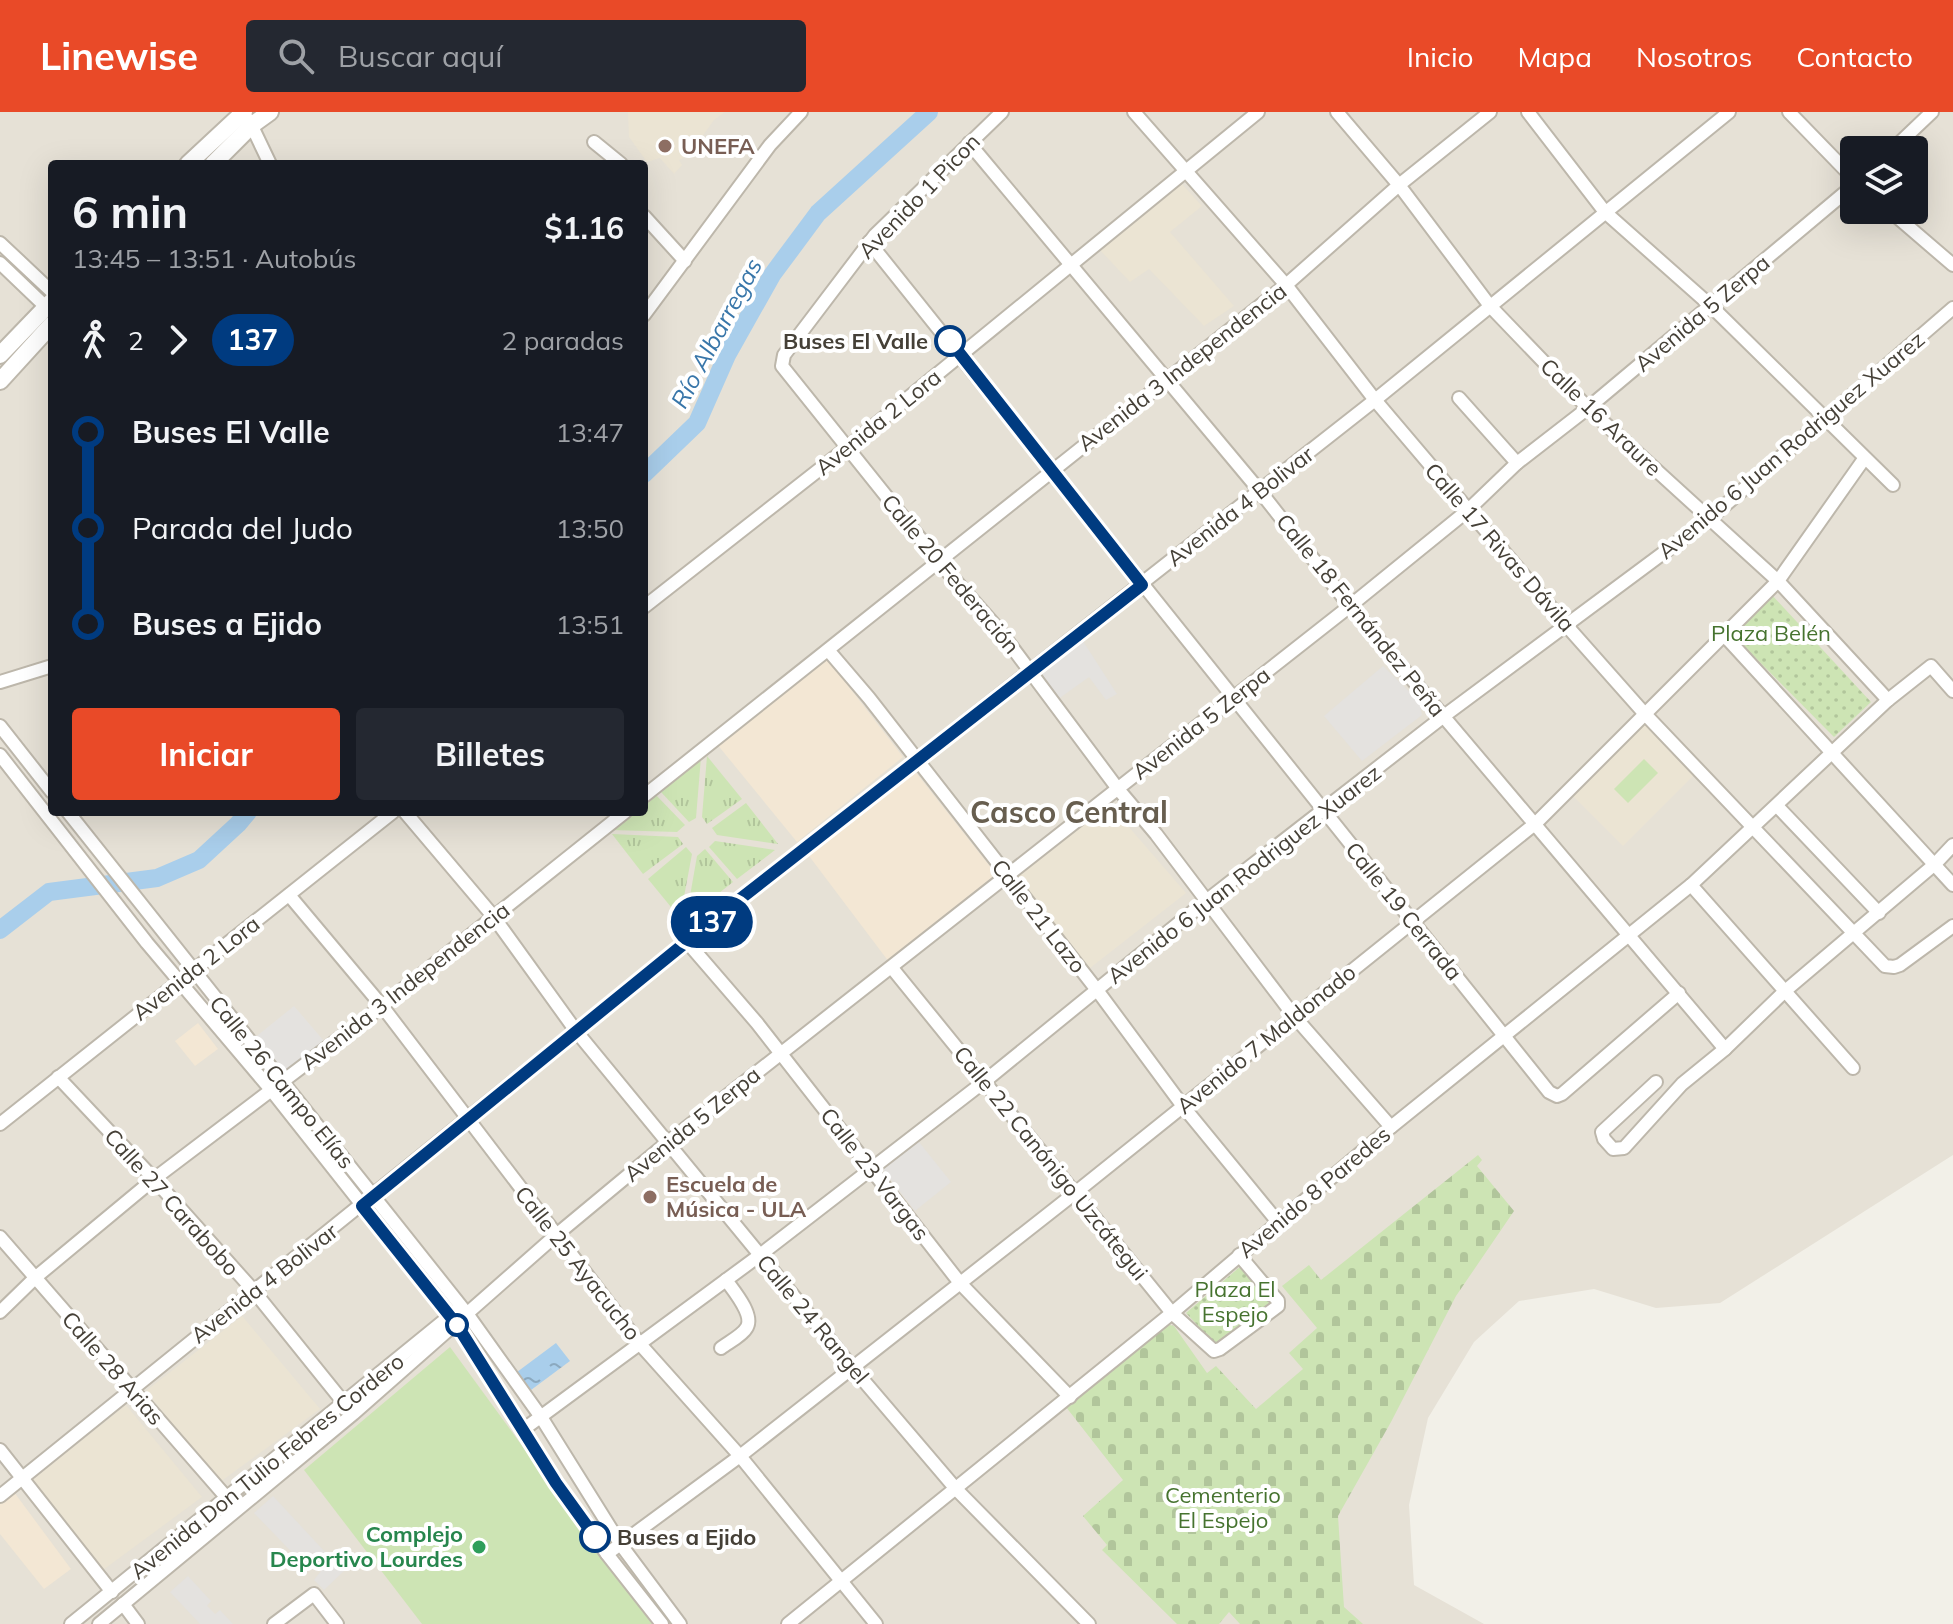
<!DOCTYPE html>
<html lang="es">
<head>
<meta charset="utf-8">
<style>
  :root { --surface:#171b24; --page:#242831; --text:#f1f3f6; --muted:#9ea1a6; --accent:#e94a28 }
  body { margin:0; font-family:Mulish,sans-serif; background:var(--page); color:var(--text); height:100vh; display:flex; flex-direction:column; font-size:30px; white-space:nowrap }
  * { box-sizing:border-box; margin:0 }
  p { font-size:26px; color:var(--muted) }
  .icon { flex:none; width:44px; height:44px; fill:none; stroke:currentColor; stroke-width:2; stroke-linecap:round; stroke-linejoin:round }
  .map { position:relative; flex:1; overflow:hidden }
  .details { position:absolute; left:48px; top:48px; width:600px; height:656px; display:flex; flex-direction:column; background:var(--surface); border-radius:8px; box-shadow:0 8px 32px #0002 }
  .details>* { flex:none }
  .badge { padding:0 16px; border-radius:26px; font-size:28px; line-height:52px }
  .tools { position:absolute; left:1840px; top:24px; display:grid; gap:16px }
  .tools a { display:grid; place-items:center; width:88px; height:88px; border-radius:8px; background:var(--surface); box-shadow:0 8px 32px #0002; font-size:40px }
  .map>.badge { position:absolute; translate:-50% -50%; box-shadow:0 0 0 4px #fff }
  .legs { display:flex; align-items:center; gap:12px; height:88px; padding:0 24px; font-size:26px }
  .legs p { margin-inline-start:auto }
  .headline { display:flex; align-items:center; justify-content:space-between; height:136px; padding:0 24px }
  h1 { font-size:44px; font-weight:700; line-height:60px }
  .button { display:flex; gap:16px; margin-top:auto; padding:16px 24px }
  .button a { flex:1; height:92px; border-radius:8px; background:var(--accent); color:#fff; font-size:32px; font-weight:700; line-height:92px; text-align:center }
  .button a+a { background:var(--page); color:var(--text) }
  ul { padding:0 24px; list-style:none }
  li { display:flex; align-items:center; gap:28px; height:96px; font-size:30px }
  li i { display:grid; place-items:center; width:12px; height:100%; margin:0 10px; background:currentColor }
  li i::after { content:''; width:20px; height:20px; margin:-10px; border:6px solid; border-radius:50%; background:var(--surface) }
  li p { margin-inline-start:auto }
  li:first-child i { background:linear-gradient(#0000 50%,currentColor 0) }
  li:last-child i { background:linear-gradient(currentColor 50%,#0000 0) }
  header { display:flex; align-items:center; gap:48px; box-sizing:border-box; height:112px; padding:0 40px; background:var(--accent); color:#fff }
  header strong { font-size:38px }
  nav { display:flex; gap:44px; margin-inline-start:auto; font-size:28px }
  .search { width:560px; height:72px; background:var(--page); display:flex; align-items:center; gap:20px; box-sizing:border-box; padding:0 28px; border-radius:8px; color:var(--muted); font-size:30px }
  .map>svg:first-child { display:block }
</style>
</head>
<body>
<header>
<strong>Linewise</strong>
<div class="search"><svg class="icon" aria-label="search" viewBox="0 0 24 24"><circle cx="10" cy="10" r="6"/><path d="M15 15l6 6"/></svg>Buscar aquí</div>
<nav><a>Inicio</a><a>Mapa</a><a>Nosotros</a><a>Contacto</a></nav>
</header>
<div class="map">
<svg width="1953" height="1512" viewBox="0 0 1953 1512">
  <defs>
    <pattern id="grass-tufts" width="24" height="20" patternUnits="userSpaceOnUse" patternTransform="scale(2)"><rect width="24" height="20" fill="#cde4b4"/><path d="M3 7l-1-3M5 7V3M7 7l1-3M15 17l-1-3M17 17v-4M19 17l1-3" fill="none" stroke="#b1c59b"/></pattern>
    <pattern id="cemetery-stones" width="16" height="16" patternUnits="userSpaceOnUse" patternTransform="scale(2)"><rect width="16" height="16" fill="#cde4b4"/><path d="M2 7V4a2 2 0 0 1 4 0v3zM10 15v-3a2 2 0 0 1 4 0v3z" fill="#b1c59b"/></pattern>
    <pattern id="park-dots" width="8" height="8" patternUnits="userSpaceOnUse" patternTransform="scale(2)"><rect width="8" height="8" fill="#cde4b4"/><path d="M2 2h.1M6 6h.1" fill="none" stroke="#b1c59b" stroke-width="1.8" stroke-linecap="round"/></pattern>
    <pattern id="water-ripples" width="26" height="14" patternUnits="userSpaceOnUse" patternTransform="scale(2)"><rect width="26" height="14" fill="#a9ceeb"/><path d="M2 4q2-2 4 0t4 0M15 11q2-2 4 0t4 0" fill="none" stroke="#8ba9bf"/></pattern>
  </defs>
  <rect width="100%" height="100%" fill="#f2f0e8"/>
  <path fill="#e6e1d6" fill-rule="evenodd" d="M 0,0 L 1953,0 L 1953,1043 L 1720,1191 L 1656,1196 L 1594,1177 L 1519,1189 L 1474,1230 L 1428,1306 L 1409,1393 L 1414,1473 L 1484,1512 L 0,1512 ZM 1854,38 L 1914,38 L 1914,98 L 1854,98 ZM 52,52 L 644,52 L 644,700 L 52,700 Z"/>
  <g fill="#f3e7d4">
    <polygon points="822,540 903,645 797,730 712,626"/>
    <polygon points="906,648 996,762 889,850 800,732"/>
    <polygon points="198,911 218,937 195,954 175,929"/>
    <polygon points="11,1376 71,1457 44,1477 0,1422 0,1385"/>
  </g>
  <g fill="#ebe4d3">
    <polygon points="628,0 725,0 714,8 689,43 679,48 682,53 674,62 660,46 647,50 629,25"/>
    <polygon points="1182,72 1202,94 1170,120 1234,194 1204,214 1149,157 1130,170 1098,136"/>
    <polygon points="1642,609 1695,662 1623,734 1568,679"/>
    <polygon points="1108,691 1186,781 1090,856 1015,762"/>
    <polygon points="242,1204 320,1297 220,1370 146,1279"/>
    <polygon points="126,1293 202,1385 103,1458 31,1369"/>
  </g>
  <g fill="url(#grass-tufts)">
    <polygon points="707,644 742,687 707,712 702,705"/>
    <polygon points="701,645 696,706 689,710 660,679"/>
    <polygon points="655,682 685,713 677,720 611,718 633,700 644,700 644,691"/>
    <polygon points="746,691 778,732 717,723 712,716"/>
    <polygon points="612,722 678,725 683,732 643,762"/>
    <polygon points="715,729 775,738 737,767 709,735"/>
    <polygon points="686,735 692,742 680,806 648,767"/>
    <polygon points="705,737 733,770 686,807 697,744"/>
  </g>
  <polygon fill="url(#cemetery-stones)" points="1478,1043 1482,1048 1477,1054 1514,1099 1456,1184 1391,1310 1338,1404 1344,1495 1363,1512 1240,1512 1229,1500 1219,1512 1177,1512 1102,1438 1107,1433 1083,1404 1123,1368 1066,1295 1166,1212 1174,1214 1207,1261 1216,1254 1256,1297 1303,1257 1289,1241 1317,1216 1282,1174 1309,1153 1321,1168"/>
  <g fill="url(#park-dots)">
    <polygon points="1771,482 1871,590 1834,625 1730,520"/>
    <polygon points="1242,1153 1271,1190 1217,1234 1186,1201"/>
  </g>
  <g fill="#cde4b4">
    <polygon points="1644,647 1658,661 1628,691 1614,677"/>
    <polygon points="450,1235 652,1512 422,1512 304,1358"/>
  </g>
  <g fill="#e4e2df">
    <polygon points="1081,526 1117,582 1106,588 1089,565 1057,588 1039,559"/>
    <polygon points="1383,554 1419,589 1422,603 1362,649 1324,604"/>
    <polygon points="294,894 324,929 277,968 247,932"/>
    <polygon points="915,1025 951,1070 915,1099 880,1054"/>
    <polygon points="273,1384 327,1442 324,1450 326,1454 329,1455 335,1451 344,1459 324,1478 314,1468 321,1459 313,1450 306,1455 254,1401"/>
    <polygon points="188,1464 211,1489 207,1494 215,1502 220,1498 233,1512 200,1512 170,1480"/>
  </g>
  <polygon fill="url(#water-ripples)" points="556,1231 570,1249 531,1278 517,1260"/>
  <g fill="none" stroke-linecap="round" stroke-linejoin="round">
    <g stroke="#a9ceeb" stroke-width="18">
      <polyline points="644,362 697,311 727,243 772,163 818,101 929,0"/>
      <polyline points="0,818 49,780 157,766 199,748 238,712 248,700"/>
    </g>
    <g stroke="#bdb7ab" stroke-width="16">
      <g id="minor">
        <polyline points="1002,0 875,123 784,243 782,254 939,450 1000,519 1118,677 1156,722 1294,904 1391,1015"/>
        <polyline points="1134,0 1286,173 1375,288 1566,513 1644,601 1885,854 1894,855 1900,853 1953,814"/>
        <polyline points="1337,0 1399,73 1490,194 1588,296 1778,469 1888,588"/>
        <polyline points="1528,0 1605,100 1711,194 1893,373"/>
        <polyline points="1789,0 1854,67"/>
        <polyline points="249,8 270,52"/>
        <polyline points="594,30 621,52"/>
        <polyline points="969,31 1259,378 1350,494 1725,937"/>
        <polyline points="1892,38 1932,0"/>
        <polyline points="1889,98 1953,153"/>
        <polyline points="644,104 685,149"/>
        <polyline points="869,130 1549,980 1557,984 1562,982 1679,881"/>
        <polyline points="0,131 52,180"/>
        <polyline points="0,151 46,195"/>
        <polyline points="644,203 770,33 801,0"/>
        <polyline points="1459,286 1517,351"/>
        <polyline points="644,495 848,335 1258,0"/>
        <polyline points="1723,522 1953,773"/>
        <polyline points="828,538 869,586 1097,878 1182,993 1277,1109"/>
        <polyline points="0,570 52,554"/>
        <polyline points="0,614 52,680"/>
        <polyline points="0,643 147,831 272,979 457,1213 556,1371 607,1442 662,1512"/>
        <polyline points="644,684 1286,173 1399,73 1490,0"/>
        <polyline points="1777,694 1879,801"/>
        <polyline points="68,700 468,1203 541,1305 621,1433 680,1512"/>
        <polyline points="405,700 493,804 576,919 852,1255 956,1377 1089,1512"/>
        <polyline points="1691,773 1853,956"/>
        <polyline points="289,783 382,894 639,1231 740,1344 876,1512"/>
        <polyline points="688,831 757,911 960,1171 1070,1285"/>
        <polyline points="892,856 1172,1201 1214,1239 1220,1237 1278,1194 1278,1189 1239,1143"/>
        <polyline points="58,965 154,1067 253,1178 344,1291"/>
        <polyline points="1656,970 1602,1020 1604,1027 1613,1037 1624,1036 1682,972 1725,937 1785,879 1935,752 1953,733"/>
        <polyline points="0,1012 393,700"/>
        <polyline points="0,1125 227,1386"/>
        <polyline points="0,1200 36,1165 154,1067 382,894 625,700"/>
        <path d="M 721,1236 C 729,1230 743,1223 747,1215 C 754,1202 733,1178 726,1168"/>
        <polyline points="524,1317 760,1143 985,969 1206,789 1444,604 1709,407 1953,196"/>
        <polyline points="0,1338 112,1480"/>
        <polyline points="0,1384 717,805 1375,288 1729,0"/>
        <polyline points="607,1442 740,1344 1075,1081 1536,711 1778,469 1864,347"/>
        <polyline points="123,1492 138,1512"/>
        <polyline points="71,1512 456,1199"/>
        <polyline points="99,1512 353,1302 555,1124 667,1031 1350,494 1467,399 1517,351 1588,296 1854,73"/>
        <polyline points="274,1512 314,1482 337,1512"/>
        <polyline points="788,1512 1172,1201 1391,1015 1691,773 1888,588 1931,554 1953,579"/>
      </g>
    </g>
    <g stroke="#bdb7ab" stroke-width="20">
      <g id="tertiary">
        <polyline points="188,52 244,0"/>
        <polyline points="213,52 252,13 270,0"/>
        <polyline points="0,243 52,189"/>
        <polyline points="0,269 52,212"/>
      </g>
    </g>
    <use href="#minor" stroke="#fff" stroke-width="12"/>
    <use href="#tertiary" stroke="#fff" stroke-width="16"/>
  </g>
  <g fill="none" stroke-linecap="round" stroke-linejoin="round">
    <g stroke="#fff" stroke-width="18">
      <polyline id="line-1" points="595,1425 556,1371 457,1213 362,1094 717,805 1142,473 950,229"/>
    </g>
    <use href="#line-1" stroke="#003b80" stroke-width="12"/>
  </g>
  <g fill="#8d6e63" stroke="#fff" stroke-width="3">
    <circle cx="665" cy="34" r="8"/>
    <circle cx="650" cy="1085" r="8"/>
  </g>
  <g fill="#fff" stroke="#003b80" stroke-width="4">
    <circle cx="950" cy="229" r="14"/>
    <circle cx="457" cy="1213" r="10"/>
    <circle cx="595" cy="1425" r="14"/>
  </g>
  <circle fill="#2e9e5b" stroke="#fff" stroke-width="3" cx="479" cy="1435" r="8"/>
  <g text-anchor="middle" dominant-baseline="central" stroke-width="8" stroke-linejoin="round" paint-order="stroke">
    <g font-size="22" font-weight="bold" fill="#785e54" stroke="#fff" text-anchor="start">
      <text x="681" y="34">UNEFA</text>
      <text x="666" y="1072">Escuela de<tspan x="666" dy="25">Música - ULA</tspan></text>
    </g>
    <g font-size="22" fill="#454037" stroke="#fff">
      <text transform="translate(919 84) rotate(-46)">Avenido 1 Picon</text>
      <text transform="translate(1702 201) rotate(-40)">Avenida 5 Zerpa</text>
      <text transform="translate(1182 255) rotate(-38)">Avenida 3 Independencia</text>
      <text transform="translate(1601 305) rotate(44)">Calle 16 Araure</text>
      <text transform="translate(878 310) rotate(-39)">Avenida 2 Lora</text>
      <text transform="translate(1791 333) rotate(-40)">Avenido 6 Juan Rodriguez Xuarez</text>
      <text transform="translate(1240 394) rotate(-38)">Avenida 4 Bolivar</text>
      <text transform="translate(1500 435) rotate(49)">Calle 17 Rivas Dávila</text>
      <text transform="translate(951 462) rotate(50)">Calle 20 Federación</text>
      <text transform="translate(1361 503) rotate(51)">Calle 18 Fernández Peña</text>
      <text transform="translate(1201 611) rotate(-38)">Avenida 5 Zerpa</text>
      <text transform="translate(1244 762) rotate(-38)">Avenido 6 Juan Rodriguez Xuarez</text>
      <text transform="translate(1404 799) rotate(51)">Calle 19 Cerrada</text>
      <text transform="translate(1039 804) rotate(52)">Calle 21 Lazo</text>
      <text transform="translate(196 856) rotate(-38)">Avenida 2 Lora</text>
      <text transform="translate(405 874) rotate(-38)">Avenida 3 Independencia</text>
      <text transform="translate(1266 927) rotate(-39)">Avenido 7 Maldonado</text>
      <text transform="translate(282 970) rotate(51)">Calle 26 Campo Elías</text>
      <text transform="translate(692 1012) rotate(-39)">Avenida 5 Zerpa</text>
      <text transform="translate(1051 1051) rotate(51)">Calle 22 Canónigo Uzcátegui</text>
      <text transform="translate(875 1062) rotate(52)">Calle 23 Vargas</text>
      <text transform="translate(1314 1080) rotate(-40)">Avenido 8 Paredes</text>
      <text transform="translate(172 1090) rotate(48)">Calle 27 Carabobo</text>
      <text transform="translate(578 1151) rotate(52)">Calle 25 Ayacucho</text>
      <text transform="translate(264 1171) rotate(-38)">Avenida 4 Bolivar</text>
      <text transform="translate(813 1207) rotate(50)">Calle 24 Rangel</text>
      <text transform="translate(113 1256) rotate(49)">Calle 28 Arias</text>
      <text transform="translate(267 1354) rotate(-39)">Avenida Don Tulio Febres Cordero</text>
    </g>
    <g font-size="22" font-weight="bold" fill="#454037" stroke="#fff" text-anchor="end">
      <text x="928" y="229">Buses El Valle</text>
      <text x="617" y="1425" text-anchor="start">Buses a Ejido</text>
    </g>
    <g font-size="22" fill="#46732f" stroke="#fff">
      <text x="1771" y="521">Plaza Belén</text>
      <text x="1235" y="1177">Plaza El<tspan x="1235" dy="25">Espejo</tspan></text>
      <text x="1223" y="1383">Cementerio<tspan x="1223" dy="25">El Espejo</tspan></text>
    </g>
    <g font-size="22" font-weight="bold" fill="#27864d" stroke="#fff" text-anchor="end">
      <text x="463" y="1422">Complejo<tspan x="463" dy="25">Deportivo Lourdes</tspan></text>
    </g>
    <g font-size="24" font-style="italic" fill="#3876a9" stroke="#fff">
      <text transform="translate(716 221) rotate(-62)">Río Albarregas</text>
    </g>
    <g font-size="30" font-weight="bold" fill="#675e4f" stroke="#fff">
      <text x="1069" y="700">Casco Central</text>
    </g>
  </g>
</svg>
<div class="tools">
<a><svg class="icon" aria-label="layers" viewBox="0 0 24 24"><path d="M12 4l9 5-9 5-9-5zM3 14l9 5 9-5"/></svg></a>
</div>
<b class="badge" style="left:712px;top:810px;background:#003b80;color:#fff">137</b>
<section class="details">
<div class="headline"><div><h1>6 min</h1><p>13:45 – 13:51 · Autobús</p></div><b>$1.16</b></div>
<div class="legs"><svg class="icon" aria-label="walk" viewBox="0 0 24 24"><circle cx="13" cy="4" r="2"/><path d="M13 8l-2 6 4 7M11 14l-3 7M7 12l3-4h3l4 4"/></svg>2<svg class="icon" aria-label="forward" viewBox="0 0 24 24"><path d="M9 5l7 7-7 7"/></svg><b class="badge" style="background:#003b80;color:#fff">137</b><p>2 paradas</p></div>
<ul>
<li><i style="color:#003b80"></i><b>Buses El Valle</b><p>13:47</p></li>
<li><i style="color:#003b80"></i><span>Parada del Judo</span><p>13:50</p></li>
<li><i style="color:#003b80"></i><b>Buses a Ejido</b><p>13:51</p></li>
</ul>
<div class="button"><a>Iniciar</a><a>Billetes</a></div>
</section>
</div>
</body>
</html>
